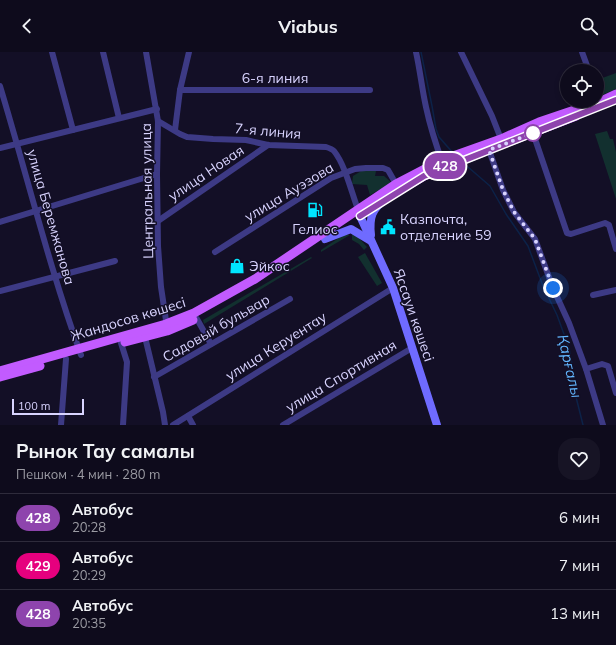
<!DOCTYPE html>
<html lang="ru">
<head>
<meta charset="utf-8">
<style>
  :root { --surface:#0e0b1c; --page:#171425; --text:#f1f3f6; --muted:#9b9ba3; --line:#2e2b3b }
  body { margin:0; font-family:Mulish,sans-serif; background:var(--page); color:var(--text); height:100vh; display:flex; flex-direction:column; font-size:15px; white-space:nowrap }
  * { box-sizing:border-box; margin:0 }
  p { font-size:13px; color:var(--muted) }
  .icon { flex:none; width:22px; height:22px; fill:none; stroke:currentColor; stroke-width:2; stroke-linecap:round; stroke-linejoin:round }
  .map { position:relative; height:373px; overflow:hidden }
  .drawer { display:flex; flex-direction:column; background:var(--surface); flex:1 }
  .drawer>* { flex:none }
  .badge { padding:0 8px; border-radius:13px; font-size:14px; line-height:26px }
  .controls { position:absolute; left:560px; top:12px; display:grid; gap:8px }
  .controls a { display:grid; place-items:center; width:44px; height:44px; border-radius:50%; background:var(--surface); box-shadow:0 2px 6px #0003,0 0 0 1px var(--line); font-size:20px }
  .scale { position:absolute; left:12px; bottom:10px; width:72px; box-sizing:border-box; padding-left:4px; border:2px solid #d9d4ff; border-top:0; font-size:11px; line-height:14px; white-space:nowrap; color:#d9d4ff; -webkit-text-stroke:3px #130f26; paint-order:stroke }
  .you { position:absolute; width:20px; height:20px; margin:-10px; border:3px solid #fff; border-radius:50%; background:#1a73e8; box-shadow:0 0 0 6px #1a73e833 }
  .map>.badge { position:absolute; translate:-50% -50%; box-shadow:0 0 0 2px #fff }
  .round { display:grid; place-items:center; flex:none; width:42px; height:42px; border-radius:16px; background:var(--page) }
  .head { display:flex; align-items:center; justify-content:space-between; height:68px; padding:0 16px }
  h1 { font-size:19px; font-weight:700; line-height:30px }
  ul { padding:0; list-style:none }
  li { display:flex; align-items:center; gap:12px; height:48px; padding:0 16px; border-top:1px solid var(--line) }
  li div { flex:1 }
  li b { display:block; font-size:15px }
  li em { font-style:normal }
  li .badge { min-width:44px; font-weight:700; text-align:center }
  header { display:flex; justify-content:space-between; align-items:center; height:52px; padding:0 16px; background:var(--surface); font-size:18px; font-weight:700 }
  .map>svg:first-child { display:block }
</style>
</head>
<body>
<header><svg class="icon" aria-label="back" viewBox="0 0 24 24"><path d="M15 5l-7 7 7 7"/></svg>Viabus<svg class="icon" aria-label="search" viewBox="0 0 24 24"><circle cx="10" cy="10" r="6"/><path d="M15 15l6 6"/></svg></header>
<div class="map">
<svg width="616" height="373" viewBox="0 0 616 373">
  <rect width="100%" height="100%" fill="#130f26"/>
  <g fill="#12302f">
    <polygon points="616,21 616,37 602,43 597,28"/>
    <polygon points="607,79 610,87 613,87 616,100 616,147 595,82"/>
    <polygon points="363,118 376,119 375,124 384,124 392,131 370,143 367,133 352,132 353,124"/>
    <polygon points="352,182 357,184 367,195 364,198 359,192 352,188"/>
    <polygon points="343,183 350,183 321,200 321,198"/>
    <polygon points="365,201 382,231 377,234 358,205"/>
    <polygon points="311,205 312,206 204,272 203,268"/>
  </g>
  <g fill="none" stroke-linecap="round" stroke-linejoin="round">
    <g stroke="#0c2248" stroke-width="1.5">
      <polyline points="421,0 432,54 436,77 439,85 453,101"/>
      <polyline points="468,115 490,134 506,162 528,194 543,234 557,263 569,296 573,318 576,345 583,373"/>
    </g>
    <g stroke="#3d3a85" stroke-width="6">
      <polyline points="52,0 73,78"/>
      <polyline points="103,0 119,66"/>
      <polyline points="146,0 158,69 157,122 158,194 161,235 167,275"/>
      <path d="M 416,0 C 420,18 422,37 426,55 C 430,74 436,93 443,112"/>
      <polyline points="461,0 492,64 501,87"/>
      <polyline points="582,0 589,19"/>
      <path d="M 0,34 C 27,123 49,215 81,303"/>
      <polyline points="180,38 370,38"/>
      <polyline points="597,39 601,49"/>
      <path d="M 158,69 L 180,82 L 187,85 L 213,87 L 246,88 L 268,93 L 326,95 C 329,96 332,97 334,99 C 346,114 352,143 359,160"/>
      <polyline points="175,78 180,38 189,0"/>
      <polyline points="533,81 567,181 571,182 605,171 609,173 616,197"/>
      <polyline points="0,96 157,57"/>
      <polyline points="489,98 503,138 514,160 535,187 553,236 569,271 586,317"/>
      <polyline points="158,169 268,93"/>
      <polyline points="0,170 157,122"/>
      <polyline points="215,200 331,126 355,117 366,116 383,116 388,118 396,132"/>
      <polyline points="0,239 115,209"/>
      <polyline points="593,243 616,238"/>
      <polyline points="197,267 211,292"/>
      <polyline points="145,285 163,360 165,373"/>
      <polyline points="121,291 127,310 123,373"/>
      <polyline points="154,325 290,247"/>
      <polyline points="188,364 193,373"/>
      <polyline points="61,373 66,307"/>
      <polyline points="173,373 393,236"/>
      <polyline points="283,373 412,296"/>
      <polyline points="603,373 586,317 602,312 608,314 616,341"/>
    </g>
    <g stroke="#6f6bff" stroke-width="8">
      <polyline points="360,164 393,236 437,373"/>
      <path d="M 371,183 C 369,165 372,157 386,147"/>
      <polyline points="325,187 351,177 371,189"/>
    </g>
    <g stroke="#c25bff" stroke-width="9">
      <polyline points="506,91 576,64"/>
      <polyline points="381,149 424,124 483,100"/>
      <polyline points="125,290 167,279 193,268"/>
      <polyline points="0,319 166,272 194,261 255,227 396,132 442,108 501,87 539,70 601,49 616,42"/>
      <polyline points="0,325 40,314"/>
    </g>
  </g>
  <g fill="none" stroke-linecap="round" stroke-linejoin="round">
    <g stroke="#fff" stroke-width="9">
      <polyline id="line" points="360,164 424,124 616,48"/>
    </g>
    <use href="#line" stroke="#8e44ad" stroke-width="6"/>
    <polyline stroke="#d9d4ff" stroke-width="4" stroke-dasharray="0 7.2" points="533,81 489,98 503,138 514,160 535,187 553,236"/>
  </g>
  <defs>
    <g id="fuel-bare" transform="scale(1.2)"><path d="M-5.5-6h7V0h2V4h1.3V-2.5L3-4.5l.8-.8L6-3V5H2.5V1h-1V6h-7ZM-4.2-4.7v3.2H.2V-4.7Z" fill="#00e5ff" stroke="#130f26" stroke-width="2.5" paint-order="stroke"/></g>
    <g id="civic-bare" transform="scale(1.2)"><path d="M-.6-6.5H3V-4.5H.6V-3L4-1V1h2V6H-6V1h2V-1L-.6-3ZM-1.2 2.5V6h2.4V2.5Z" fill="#00e5ff" stroke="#130f26" stroke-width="2.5" paint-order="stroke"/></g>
    <g id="shop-bare" transform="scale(1.2)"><path d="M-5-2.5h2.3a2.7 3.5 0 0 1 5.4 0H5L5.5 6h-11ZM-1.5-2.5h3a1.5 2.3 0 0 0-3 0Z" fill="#00e5ff" stroke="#130f26" stroke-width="2.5" paint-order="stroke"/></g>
  </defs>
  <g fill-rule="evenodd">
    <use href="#fuel-bare" x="315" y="158"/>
    <use href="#civic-bare" x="388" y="175"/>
    <use href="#shop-bare" x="237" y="214"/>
  </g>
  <circle fill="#fff" stroke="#8e44ad" stroke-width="2" cx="533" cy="81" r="8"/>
  <g text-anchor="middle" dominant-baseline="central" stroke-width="3" stroke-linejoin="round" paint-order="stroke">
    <g font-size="14" fill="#d9d4ff" stroke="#130f26">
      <text x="275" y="26">6-я линия</text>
      <text transform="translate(268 79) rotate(5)">7-я линия</text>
      <text transform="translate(206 121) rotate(-34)">улица Новая</text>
      <text transform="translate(147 139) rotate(-91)">Центральная улица</text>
      <text transform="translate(289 140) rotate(-31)">улица Ауэзова</text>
      <text transform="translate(51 165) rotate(74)">улица Беремжанова</text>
      <text transform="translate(414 263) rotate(71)">Яссауи көшесі</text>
      <text transform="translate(128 267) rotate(-17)">Жандосов көшесі</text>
      <text transform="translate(216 276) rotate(-30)">Садовый бульвар</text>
      <text transform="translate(276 294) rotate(-32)">улица Керуентау</text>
      <text transform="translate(341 324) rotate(-31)">улица Спортивная</text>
    </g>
    <g font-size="14" fill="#d9d4ff" stroke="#130f26" text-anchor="start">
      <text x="400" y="167">Казпочта,<tspan x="400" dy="16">отделение 59</tspan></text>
      <text x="315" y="177" text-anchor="middle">Гелиос</text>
      <text x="249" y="214">Эйкос</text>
    </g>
    <g font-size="15" font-style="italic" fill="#62b6ff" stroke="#130f26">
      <text transform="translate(570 314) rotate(77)">Қарғалы</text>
    </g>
  </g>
</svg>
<div class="controls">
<a><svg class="icon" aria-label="locate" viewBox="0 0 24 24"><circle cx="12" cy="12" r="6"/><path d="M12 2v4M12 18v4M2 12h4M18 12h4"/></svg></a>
</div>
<div class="scale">100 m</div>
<div class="you" style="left:553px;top:236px"></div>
<b class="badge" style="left:445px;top:114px;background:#8e44ad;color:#fff">428</b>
</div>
<section class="drawer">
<div class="head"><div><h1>Рынок Тау самалы</h1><p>Пешком · 4 мин · 280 m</p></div><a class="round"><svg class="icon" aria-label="heart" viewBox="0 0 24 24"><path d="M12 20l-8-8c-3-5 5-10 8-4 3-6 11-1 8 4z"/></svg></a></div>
<ul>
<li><span class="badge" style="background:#8e44ad;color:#fff">428</span><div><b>Автобус</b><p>20:28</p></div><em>6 мин</em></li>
<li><span class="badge" style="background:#e6007e;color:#fff">429</span><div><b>Автобус</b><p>20:29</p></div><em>7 мин</em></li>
<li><span class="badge" style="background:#8e44ad;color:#fff">428</span><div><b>Автобус</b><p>20:35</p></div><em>13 мин</em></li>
</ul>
</section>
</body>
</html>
